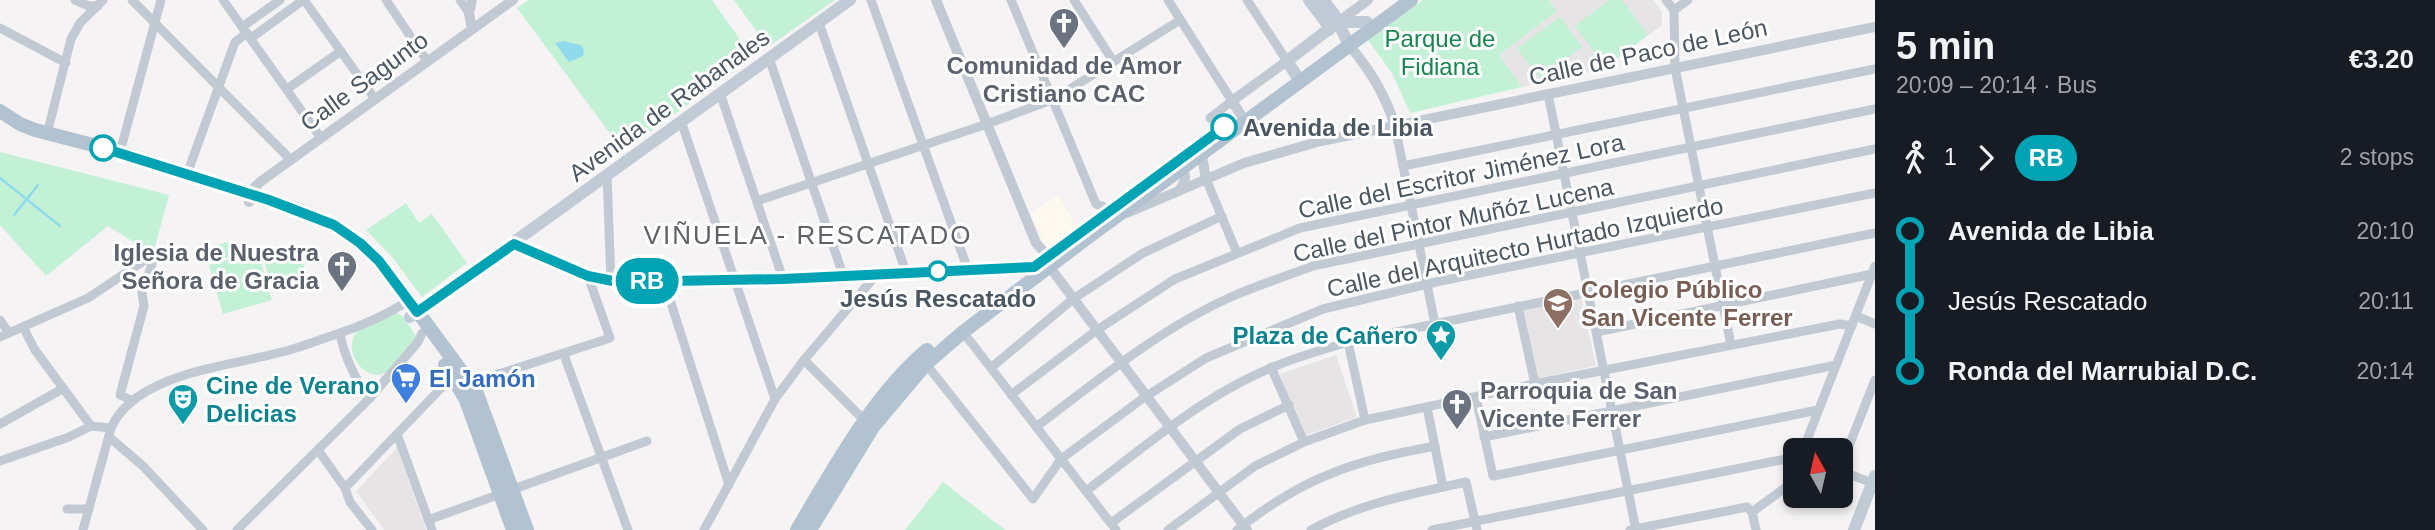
<!DOCTYPE html>
<html lang="en">
<head>
<meta charset="utf-8">
<style>
  :root { --surface:#171b24; --page:#20242c; --text:#f1f3f6; --muted:#9ea1a6 }
  body { margin:0; font-family:Arial,sans-serif; background:var(--page); color:var(--text); height:100vh; display:flex; flex-direction:column; font-size:26px; white-space:nowrap }
  * { box-sizing:border-box; margin:0 }
  p { font-size:23px; color:var(--muted) }
  .icon { flex:none; width:38px; height:38px; fill:none; stroke:currentColor; stroke-width:2; stroke-linecap:round; stroke-linejoin:round }
  .map { position:relative; flex:1; overflow:hidden }
  .panel { display:flex; flex-direction:column; background:var(--surface); width:560px }
  .panel>* { flex:none }
  .badge { padding:0 14px; border-radius:23px; font-size:24px; line-height:46px }
  .needle { width:46px; rotate:352deg }
  .buttons { position:absolute; left:1783px; top:438px; display:grid; gap:14px }
  .buttons a { display:grid; place-items:center; width:70px; height:70px; border-radius:10px; background:var(--surface); box-shadow:0 4px 10px #0003; font-size:35px }
  .map>.badge { position:absolute; translate:-50% -50%; box-shadow:0 0 0 4px #fff }
  .legs { display:flex; align-items:center; gap:10px; height:77px; padding:0 21px; font-size:23px }
  .legs p { margin-inline-start:auto }
  .headline { display:flex; align-items:center; justify-content:space-between; height:119px; padding:0 21px }
  h1 { font-size:38px; font-weight:600; line-height:52px }
  ul { padding:0 21px; list-style:none }
  li { display:flex; align-items:center; gap:24px; height:70px; font-size:26px }
  li i { display:grid; place-items:center; width:10px; height:100%; margin:0 9px; background:currentColor }
  li i::after { content:''; width:18px; height:18px; margin:-9px; border:5px solid; border-radius:50%; background:var(--surface) }
  li p { margin-inline-start:auto }
  li:first-child i { background:linear-gradient(#0000 50%,currentColor 0) }
  li:last-child i { background:linear-gradient(currentColor 50%,#0000 0) }
  main { display:flex; flex:1; min-height:0 }
  .map>svg:first-child { display:block }
</style>
</head>
<body>
<main>
<div class="map">
<svg width="1875" height="530" viewBox="0 0 1875 530">
  <rect width="100%" height="100%" fill="#f5f3f3"/>
  <polygon fill="#fdf9ef" points="1058,195 1078,229 1047,252 1031,213"/>
  <g fill="#e6e4e5">
    <polygon points="1549,0 1653,0 1662,12 1662,25 1603,69 1522,87 1499,55 1557,11"/>
    <polygon points="1581,297 1596,366 1538,378 1524,310"/>
    <polygon points="1336,355 1357,417 1304,436 1280,374"/>
    <polygon points="397,448 426,530 384,530 356,491"/>
  </g>
  <g fill="#c3f1d5">
    <polygon points="529,0 712,0 753,58 623,151 517,8"/>
    <polygon points="734,0 835,0 768,47"/>
    <polygon points="1423,0 1549,0 1557,11 1499,55 1522,87 1410,113 1392,73 1368,40"/>
    <polygon points="1609,0 1622,0 1648,35 1610,64 1608,62 1604,65 1575,26"/>
    <polygon points="1560,17 1582,47 1540,78 1517,48"/>
    <polygon points="0,152 169,195 153,254 108,226 46,276 0,225"/>
    <polygon points="406,203 419,223 432,214 467,263 422,297 393,258 366,230"/>
    <polygon points="232,241 236,255 209,263 205,248"/>
    <polygon points="299,250 306,272 270,282 264,260"/>
    <polygon points="258,252 272,300 223,314 209,265"/>
    <path d="M 396,313 L 404,317 L 417,338 C 409,348 399,365 388,371 C 365,387 338,346 360,329 C 370,322 385,318 396,313 Z"/>
    <polygon points="943,482 1005,530 905,530"/>
  </g>
  <polygon fill="#90daee" points="563,41 581,45 584,50 583,56 569,62 555,43"/>
  <g fill="none" stroke-linecap="round" stroke-linejoin="round">
    <g stroke="#90daee" stroke-width="2.5">
      <polyline points="0,178 60,226"/>
      <polyline points="14,215 38,185"/>
    </g>
    <g stroke="#c1cad2" stroke-width="9">
      <polyline points="75,0 89,6 98,6"/>
      <polyline points="132,0 291,160"/>
      <polyline points="223,0 321,138"/>
      <polyline points="304,0 375,99"/>
      <polyline points="386,0 427,61"/>
      <polyline points="460,0 469,13"/>
      <polyline points="871,0 968,270"/>
      <polyline points="1011,0 1096,204 1112,210"/>
      <polyline points="1074,0 1113,61"/>
      <polyline points="1168,0 1232,101 1210,118"/>
      <polyline points="1247,0 1287,61"/>
      <polyline points="1666,0 1674,10 1675,68 1731,345"/>
      <polyline points="1674,10 1688,0"/>
      <polyline points="819,23 906,272"/>
      <polyline points="242,27 280,0"/>
      <polyline points="0,28 66,63"/>
      <polyline points="251,38 303,0"/>
      <polyline points="769,58 843,275"/>
      <polyline points="287,89 341,51"/>
      <polyline points="720,93 783,279"/>
      <polyline points="1548,94 1636,530"/>
      <polyline points="681,121 775,399"/>
      <polyline points="1395,126 1435,324"/>
      <polyline points="47,134 71,39 80,23 103,0"/>
      <polyline points="120,152 161,0"/>
      <polyline points="1403,166 1875,69"/>
      <polyline points="187,174 235,42 247,33"/>
      <polyline points="607,175 611,281"/>
      <polyline points="1206,179 1237,253"/>
      <polyline points="757,201 987,124 1054,99 1180,20"/>
      <polyline points="664,281 729,485"/>
      <polyline points="1518,306 1535,384"/>
      <polyline points="1856,316 1875,324"/>
      <polyline points="0,320 9,333"/>
      <polyline points="23,327 35,350 91,426"/>
      <polyline points="963,332 1116,530"/>
      <polyline points="1597,332 1872,274"/>
      <path d="M 340,334 C 344,355 356,382 370,398"/>
      <polyline points="0,337 88,298 148,258 153,261 142,293 144,306 120,395 133,401"/>
      <polyline points="1348,342 1365,420"/>
      <polyline points="564,355 628,530"/>
      <polyline points="804,360 865,421"/>
      <polyline points="926,364 1033,499 1061,459 1142,399 1206,358 1323,309 1436,282 1875,193"/>
      <polyline points="992,367 1073,299 1143,253 1222,216"/>
      <polyline points="1271,367 1304,442"/>
      <polyline points="1011,395 1097,330 1175,279 1300,228 1875,109"/>
      <polyline points="1476,397 1493,476 1818,410"/>
      <polyline points="1427,407 1443,487"/>
      <polyline points="0,424 62,389"/>
      <path d="M 1036,427 C 1098,380 1161,328 1233,296 C 1259,285 1286,276 1313,266 L 1875,149"/>
      <polyline points="397,434 432,530"/>
      <polyline points="109,437 143,466 203,530"/>
      <polyline points="1484,437 1836,365"/>
      <polyline points="318,450 345,488 350,502 372,530"/>
      <polyline points="1803,450 1875,266"/>
      <polyline points="0,461 69,437 91,426 111,428"/>
      <polyline points="1841,466 1875,380"/>
      <polyline points="1841,471 1875,484"/>
      <polyline points="345,488 447,382 454,379 480,380 610,338 588,276"/>
      <path d="M 1086,491 C 1144,447 1203,396 1271,368 C 1295,357 1322,350 1348,342 L 1875,233"/>
      <polyline points="67,509 89,509"/>
      <polyline points="428,520 647,441"/>
      <polyline points="1111,523 1240,429 1289,405"/>
      <path d="M 83,530 L 111,428 C 137,369 242,366 296,348 C 334,335 376,323 409,300"/>
      <polyline points="237,530 370,398 418,342 422,333"/>
      <polyline points="704,530 775,399 804,360 877,274"/>
      <polyline points="1168,530 1255,466 1304,442 1365,420 1539,383 1840,324 1852,326"/>
      <path d="M 1237,530 C 1265,508 1296,487 1330,474 C 1363,460 1399,453 1435,446"/>
      <path d="M 1311,530 C 1360,503 1412,494 1466,482 L 1477,530"/>
      <polyline points="1432,530 1796,457"/>
      <polyline points="1630,530 1747,507 1752,512"/>
      <polyline points="1756,530 1752,512 1789,485 1796,470"/>
    </g>
    <g stroke="#c1cad2" stroke-width="10">
      <polyline points="472,0 469,13 472,29"/>
      <polyline points="936,0 1036,243 1044,252 1057,260"/>
      <polyline points="1338,22 1368,0"/>
      <path d="M 1349,45 C 1370,70 1385,94 1395,126"/>
      <polyline points="1241,115 1232,101 1287,61"/>
      <polyline points="1200,144 1206,179"/>
      <path d="M 1172,165 C 1188,172 1188,177 1179,191"/>
      <polyline points="249,202 254,188 260,182 513,0"/>
      <polyline points="1127,213 1244,163 1321,141 1875,27"/>
      <polyline points="514,244 588,276 618,282 783,279 1049,266 1247,530"/>
    </g>
    <g stroke="#c1cbd6" stroke-width="12">
      <polyline points="1309,0 1325,21 1329,30"/>
      <polyline points="1323,0 1334,14 1349,45"/>
      <polyline points="1300,81 1287,61 1338,22 1367,22"/>
      <polyline points="410,317 850,0"/>
      <polyline points="1854,530 1875,476"/>
    </g>
    <g stroke="#b3c2d1" stroke-width="14">
      <polyline points="0,111 20,124 35,130 120,152 296,209 334,225 353,238 379,261 398,285 476,391 527,530"/>
      <polyline points="445,365 466,400 513,530"/>
      <path d="M 797,530 C 832,471 874,394 927,350"/>
      <polyline points="810,530 873,427 926,364 963,332 1087,238 1411,0"/>
    </g>
  </g>
  <g fill="none" stroke-linecap="round" stroke-linejoin="round">
    <g stroke="#fff" stroke-width="16">
      <polyline id="line-1" points="103,148 269,200 334,225 360,243 379,261 417,312 514,244 588,276 618,282 783,279 1034,267 1224,127"/>
    </g>
    <use href="#line-1" stroke="#00a3b4" stroke-width="10"/>
  </g>
  <defs>
    <g id="church-pin" transform="scale(1.575)"><path d="M0 17L-7.5 6A9.5 9.5 0 1 1 7.5 6Z" fill="#6b7280" stroke="#fff"/><path d="M-1.2-6h2.4v3.5h3.3v2.4h-3.3V6h-2.4V-.1h-3.3v-2.4h3.3Z" fill="#fff"/></g>
    <g id="school-pin" transform="scale(1.575)"><path d="M0 17L-7.5 6A9.5 9.5 0 1 1 7.5 6Z" fill="#8d6e63" stroke="#fff"/><path d="M0-5L7-2L0 1L-7-2ZM-4 1L0 2.5L4 1V4Q0 6-4 4Z" fill="#fff"/></g>
    <g id="sight-pin" transform="scale(1.575)"><path d="M0 17L-7.5 6A9.5 9.5 0 1 1 7.5 6Z" fill="#0f9aa8" stroke="#fff"/><path d="M0-6L1.8-2.2L6-1.7L2.9 1.2L3.7 5.4L0 3.3L-3.7 5.4L-2.9 1.2L-6-1.7L-1.8-2.2Z" fill="#fff"/></g>
    <g id="supermarket-pin" transform="scale(1.575)"><path d="M0 17L-7.5 6A9.5 9.5 0 1 1 7.5 6Z" fill="#3f7fe0" stroke="#fff"/><path d="M-6-5.5h2.5l.6 2H6L4.5 2H-2.5L-4.4-4H-6ZM-1.5 3.2a1.3 1.3 0 1 0 .1 0ZM3 3.2a1.3 1.3 0 1 0 .1 0Z" fill="#fff"/></g>
    <g id="theatre-pin" transform="scale(1.575)"><path d="M0 17L-7.5 6A9.5 9.5 0 1 1 7.5 6Z" fill="#0f9aa8" stroke="#fff"/><path d="M-5-5.5Q0-4 5-5.5V0Q5 5 0 6Q-5 5-5 0ZM-3.3-2.5H-1v1.5H-3.3ZM1-2.5H3.3v1.5H1ZM-2.8 1Q0 5.5 2.8 1Z" fill="#fff"/></g>
  </defs>
  <g fill-rule="evenodd">
    <use href="#church-pin" x="1064" y="23"/>
    <use href="#church-pin" x="342" y="266"/>
    <use href="#school-pin" x="1558" y="303"/>
    <use href="#sight-pin" x="1441" y="335"/>
    <use href="#supermarket-pin" x="406" y="378"/>
    <use href="#theatre-pin" x="183" y="399"/>
    <use href="#church-pin" x="1457" y="404"/>
  </g>
  <g fill="#fff" stroke="#00a3b4" stroke-width="3.5">
    <circle cx="1224" cy="127" r="12"/>
    <circle cx="103" cy="148" r="12"/>
    <circle cx="938" cy="271" r="9"/>
  </g>
  <g text-anchor="middle" dominant-baseline="central" stroke-width="6" stroke-linejoin="round" paint-order="stroke">
    <g font-size="24" fill="#17864f" stroke="#fff">
      <text x="1440" y="38">Parque de<tspan x="1440" dy="28">Fidiana</tspan></text>
    </g>
    <g font-size="24" fill="#4a5661" stroke="#fff">
      <text transform="translate(1648 52) rotate(-12)">Calle de Paco de León</text>
      <text transform="translate(364 81) rotate(-36)">Calle Sagunto</text>
      <text transform="translate(669 105) rotate(-36)">Avenida de Rabanales</text>
      <text transform="translate(1461 176) rotate(-12)">Calle del Escritor Jiménez Lora</text>
      <text transform="translate(1453 220) rotate(-12)">Calle del Pintor Muñóz Lucena</text>
      <text transform="translate(1525 247) rotate(-12)">Calle del Arquitecto Hurtado Izquierdo</text>
    </g>
    <g font-size="24" font-weight="bold" fill="#5b616d" stroke="#fff">
      <text x="1064" y="65">Comunidad de Amor<tspan x="1064" dy="28">Cristiano CAC</tspan></text>
      <text x="319" y="252" text-anchor="end">Iglesia de Nuestra<tspan x="319" dy="28">Señora de Gracia</tspan></text>
      <text x="1480" y="390" text-anchor="start">Parroquia de San<tspan x="1480" dy="28">Vicente Ferrer</tspan></text>
    </g>
    <g font-size="24" font-weight="bold" fill="#4a5661" stroke="#fff" text-anchor="start">
      <text x="1243" y="127">Avenida de Libia</text>
      <text x="938" y="298" text-anchor="middle">Jesús Rescatado</text>
    </g>
    <g font-size="24" font-weight="bold" fill="#785e54" stroke="#fff" text-anchor="start">
      <text x="1581" y="289">Colegio Público<tspan x="1581" dy="28">San Vicente Ferrer</tspan></text>
    </g>
    <g font-size="24" font-weight="bold" fill="#0d838f" stroke="#fff" text-anchor="end">
      <text x="1418" y="335">Plaza de Cañero</text>
      <text x="206" y="385" text-anchor="start">Cine de Verano<tspan x="206" dy="28">Delicias</tspan></text>
    </g>
    <g font-size="24" font-weight="bold" fill="#366cbe" stroke="#fff" text-anchor="start">
      <text x="429" y="378">El Jamón</text>
    </g>
    <g font-size="26" letter-spacing="2" fill="#5f6368" stroke="#fff">
      <text x="808" y="235">VIÑUELA - RESCATADO</text>
    </g>
  </g>
</svg>
<div class="buttons">
<a><svg class="needle" viewBox="-14 -14 28 28"><path d="M0-13l5 13h-10z" fill="#e53935"/><path d="M0 13l5-13h-10z" fill="#9ea1a6"/></svg></a>
</div>
<b class="badge" style="left:647px;top:281px;background:#00a3b4;color:#fff">RB</b>
</div>
<section class="panel">
<div class="headline"><div><h1>5 min</h1><p>20:09 – 20:14 · Bus</p></div><b>€3.20</b></div>
<div class="legs"><svg class="icon" aria-label="walk" viewBox="0 0 24 24"><circle cx="13" cy="4" r="2"/><path d="M13 8l-2 6 4 7M11 14l-3 7M7 12l3-4h3l4 4"/></svg>1<svg class="icon" aria-label="forward" viewBox="0 0 24 24"><path d="M9 5l7 7-7 7"/></svg><b class="badge" style="background:#00a3b4;color:#fff">RB</b><p>2 stops</p></div>
<ul>
<li><i style="color:#00a3b4"></i><b>Avenida de Libia</b><p>20:10</p></li>
<li><i style="color:#00a3b4"></i><span>Jesús Rescatado</span><p>20:11</p></li>
<li><i style="color:#00a3b4"></i><b>Ronda del Marrubial D.C.</b><p>20:14</p></li>
</ul>
</section>
</main>
</body>
</html>
